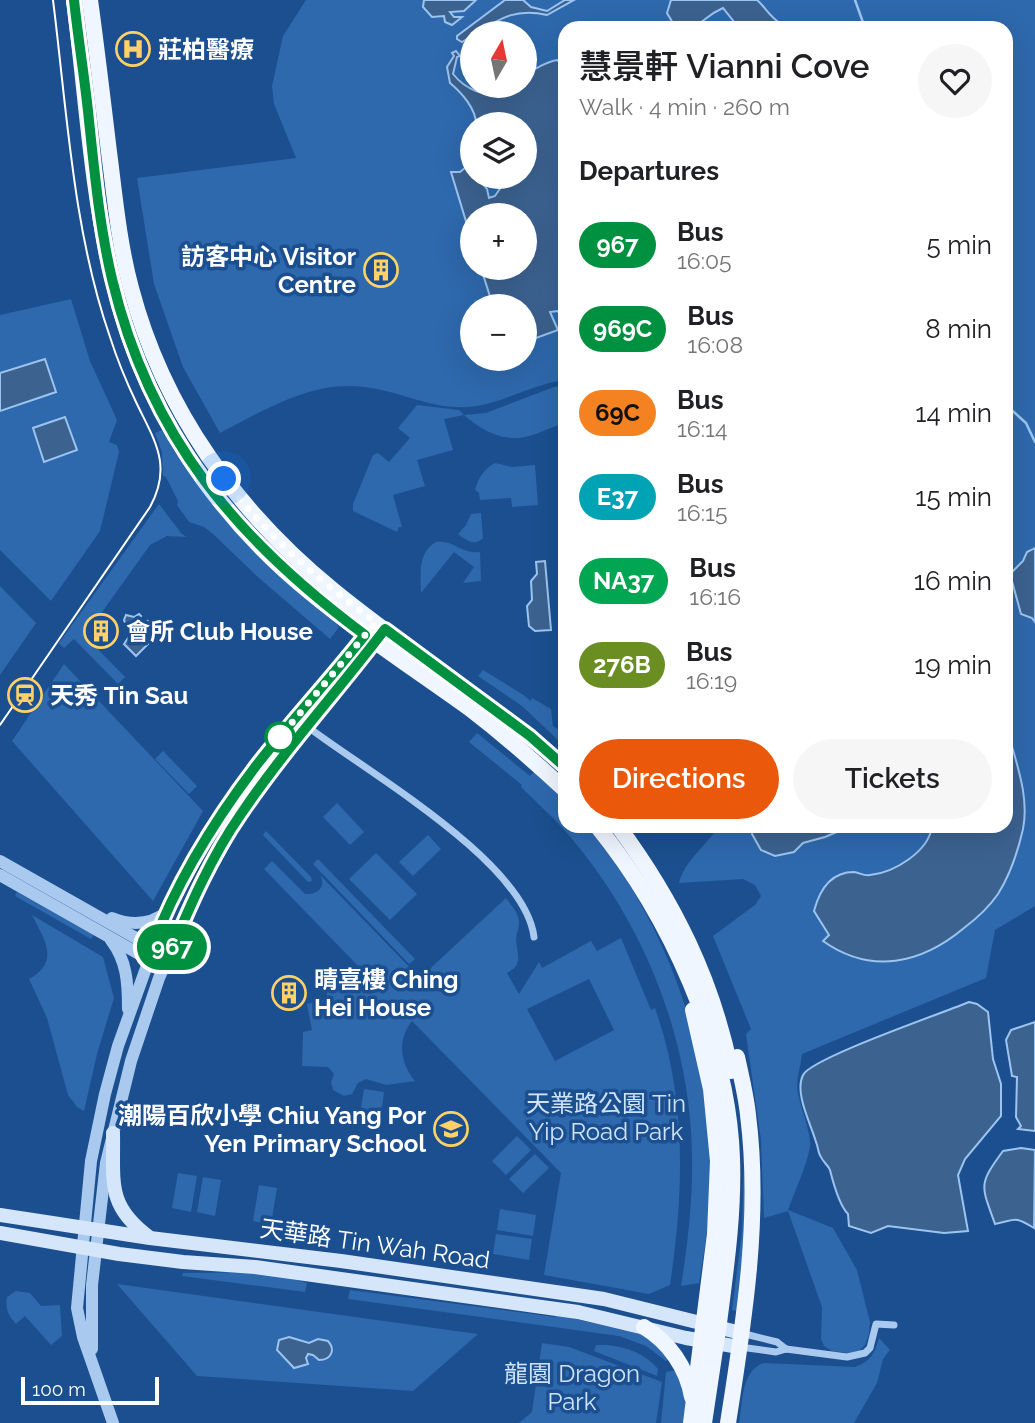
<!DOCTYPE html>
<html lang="en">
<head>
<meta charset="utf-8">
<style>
  :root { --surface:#fff; --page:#f6f6f6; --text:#202124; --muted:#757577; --accent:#ea580c }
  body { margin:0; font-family:Raleway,"Noto Sans TC",sans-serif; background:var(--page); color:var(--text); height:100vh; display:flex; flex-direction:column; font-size:26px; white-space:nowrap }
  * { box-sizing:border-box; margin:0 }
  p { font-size:23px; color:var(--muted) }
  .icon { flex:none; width:38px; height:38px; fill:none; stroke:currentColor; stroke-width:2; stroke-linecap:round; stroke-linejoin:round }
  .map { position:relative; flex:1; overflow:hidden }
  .side { position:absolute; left:558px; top:21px; width:455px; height:812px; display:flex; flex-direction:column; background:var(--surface); border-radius:21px; box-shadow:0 7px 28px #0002 }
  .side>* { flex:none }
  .badge { padding:0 14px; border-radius:23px; font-size:24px; line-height:46px }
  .needle { width:46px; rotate:9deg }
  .buttons { position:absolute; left:460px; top:21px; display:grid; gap:14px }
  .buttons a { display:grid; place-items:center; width:77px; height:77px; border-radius:50%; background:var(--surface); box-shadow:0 7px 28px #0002; font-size:35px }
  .scale { position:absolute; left:21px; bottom:18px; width:138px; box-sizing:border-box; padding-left:7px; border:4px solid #fff; border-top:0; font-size:19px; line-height:24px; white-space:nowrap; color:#fff; -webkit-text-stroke:5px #1b4f8f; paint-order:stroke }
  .you { position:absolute; width:35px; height:35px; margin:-18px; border:5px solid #fff; border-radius:50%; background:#1a73e8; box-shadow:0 0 0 10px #1a73e833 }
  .map>.badge { position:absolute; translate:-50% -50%; box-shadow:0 0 0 4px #fff }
  h2 { padding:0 21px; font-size:26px; line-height:63px }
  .round { display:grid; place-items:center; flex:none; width:74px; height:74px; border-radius:37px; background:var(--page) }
  .head { display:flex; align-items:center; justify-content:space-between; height:119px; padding:0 21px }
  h1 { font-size:33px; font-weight:600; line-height:52px }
  .button { display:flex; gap:14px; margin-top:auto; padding:14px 21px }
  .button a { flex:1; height:80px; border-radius:42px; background:var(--accent); color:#fff; font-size:28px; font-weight:600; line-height:80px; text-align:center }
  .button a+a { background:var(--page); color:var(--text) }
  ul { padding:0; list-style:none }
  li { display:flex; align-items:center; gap:21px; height:84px; padding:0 21px }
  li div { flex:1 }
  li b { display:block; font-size:26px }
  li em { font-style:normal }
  li .badge { min-width:77px; font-weight:700; text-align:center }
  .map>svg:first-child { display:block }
</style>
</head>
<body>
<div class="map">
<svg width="1035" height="1423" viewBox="0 0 1035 1423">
  <rect width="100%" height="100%" fill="#1b4f8f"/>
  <g fill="#2e69ad" fill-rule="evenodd">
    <path d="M 306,0 L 1035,0 L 1035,906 L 995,930 L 986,978 L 802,1054 C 801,1066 795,1082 798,1093 C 800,1106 812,1135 810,1147 C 806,1168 795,1190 788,1210 L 833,1228 L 857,1270 L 870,1322 L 869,1334 L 865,1345 L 859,1351 L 848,1353 L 832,1351 L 824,1346 L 821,1339 L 822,1307 L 788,1211 L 764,1218 L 761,1140 L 746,1034 L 751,1029 L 713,936 L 755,905 L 761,896 L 755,885 L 743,879 L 679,883 C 685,860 706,846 719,826 L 1006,826 L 1006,28 L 565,28 L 565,380 C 531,384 501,405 467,407 C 434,409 408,395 377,389 C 319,376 270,407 220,433 L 183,367 L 154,284 L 137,178 L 296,158 L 274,104 L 272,86 L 283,36 ZM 472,33 L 525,33 L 525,86 L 472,86 ZM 472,124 L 525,124 L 525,177 L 472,177 ZM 472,215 L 525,215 L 525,268 L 472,268 ZM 472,306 L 525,306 L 525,359 L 472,359 Z"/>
    <polygon points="71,299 90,361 117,420 109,442 117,445 119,452 100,531 51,601 0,550 0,315"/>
    <path d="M 565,386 L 565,423 C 553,426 541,433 529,436 C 504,443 482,431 464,415 L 444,419 L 453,450 L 417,460 L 425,486 L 393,495 L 402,527 L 399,527 L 397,532 L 353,511 L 353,504 L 373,455 L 378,453 L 389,462 L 410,438 L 398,428 L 417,405 L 459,410 L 464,415 L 486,413 L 554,387 Z"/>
    <polygon points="166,428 339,627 330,639 259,578 213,534 204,527 189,522 177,505 178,501 166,477 163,476 162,452 155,433"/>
    <path d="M 495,463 L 512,467 L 535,465 L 538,505 L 512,507 L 511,498 L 480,500 L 479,493 L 475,490 C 478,478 485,468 495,463 Z"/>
    <polygon points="159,504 181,533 186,537 167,536 150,545 85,636 125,677 118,684 74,639 64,648 59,643"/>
    <path d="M 481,513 L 483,538 C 474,547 466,540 458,534 L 466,525 L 471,514 Z"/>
    <path d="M 436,542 C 455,540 460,554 480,552 L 481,581 L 463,583 L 474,567 L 454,552 L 421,593 C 421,574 417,553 436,542 Z"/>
    <polygon points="0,586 36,623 0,675"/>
    <polygon points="64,664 203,811 153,901 12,741"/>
    <polygon points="483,670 522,694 531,701 532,698 551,709 553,726 564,733 560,742 522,706 478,676"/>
    <path d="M 477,733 L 530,776 L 534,772 L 565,801 L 565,826 L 588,826 C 668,927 707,1037 712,1166 C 713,1205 705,1245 699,1283 L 681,1286 C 688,1242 693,1198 692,1154 C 690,1037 643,920 566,832 C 552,816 536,802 521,787 L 522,785 L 469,742 Z"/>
    <polygon points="163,751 197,786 189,794 155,759"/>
    <polygon points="337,803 364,832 350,845 323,817"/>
    <polygon points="266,831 311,877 312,881 308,882 263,835"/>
    <polygon points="428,835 441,849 413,876 399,862"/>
    <polygon points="376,853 417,894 390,920 349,879"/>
    <polygon points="318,859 415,959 409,964 313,864"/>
    <path d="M 272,861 L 305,894 C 317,895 327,887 320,875 L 420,978 L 506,898 C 511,905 519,913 519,923 C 519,928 516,934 516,939 C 517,955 524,964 507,973 L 519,994 L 539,962 L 542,968 L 591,941 L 597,951 L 621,938 L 651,1010 L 655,1008 C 687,1098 684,1192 670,1285 L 649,1294 L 544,1275 L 561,1173 L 412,1021 C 397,1040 400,1063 415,1081 L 386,1085 L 366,1079 L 358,1083 L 352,1094 L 344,1096 L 333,1090 L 331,1082 L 334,1074 L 328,1067 L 302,1066 L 303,1032 L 312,1030 L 307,1004 L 328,999 L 322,975 L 346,970 L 353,972 L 360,968 L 264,869 ZM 589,979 L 614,1030 L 555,1061 L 527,1009 Z"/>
    <polygon points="17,892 94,935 91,939 15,896"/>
    <path d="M 32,915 L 103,957 L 114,998 L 97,1054 L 84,1111 L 77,1107 L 68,1095 L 47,1018 L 29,979 C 61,961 44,939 32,915 Z"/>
    <polygon points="364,1089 384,1092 379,1130 358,1126"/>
    <polygon points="517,1136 531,1150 506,1175 492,1161"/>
    <polygon points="535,1154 549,1168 523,1193 509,1179"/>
    <polygon points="744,1155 748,1188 738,1311 732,1310 742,1231"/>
    <polygon points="178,1173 197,1176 191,1212 172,1208"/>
    <polygon points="203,1177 221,1180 215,1216 197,1212"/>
    <polygon points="259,1185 277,1188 271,1224 253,1221"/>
    <polygon points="500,1209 536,1215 533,1236 497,1230"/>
    <polygon points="496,1234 532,1239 529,1260 493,1254"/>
    <path d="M 183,1273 C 225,1273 266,1269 307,1283 L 305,1292 L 182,1276 Z"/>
    <polygon points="117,1284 478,1334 413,1391 197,1376"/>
    <polygon points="350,1290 555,1317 556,1314 643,1335 659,1346 669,1359 666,1361 646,1346 619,1336 348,1299"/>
    <path d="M 16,1291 L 30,1293 L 41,1306 L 60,1305 L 62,1336 L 51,1345 L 25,1316 L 16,1324 C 8,1315 5,1309 7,1297 Z"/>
    <path d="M 879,1338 L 890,1350 L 883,1359 L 877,1383 L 854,1423 L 739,1423 C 743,1402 741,1370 764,1363 L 855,1367 C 871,1361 875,1353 879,1338 Z"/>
    <polygon points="542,1343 569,1347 662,1382 656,1423 519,1423 532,1412"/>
    <path d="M 596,1345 C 619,1344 643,1351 658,1369 L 657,1376 L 594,1351 Z"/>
    <polygon points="676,1370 686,1401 684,1423 661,1423 666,1372"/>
  </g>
  <g fill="#3c6290" stroke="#9cc4f0" stroke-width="2">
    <polygon points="424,0 476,0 464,11 450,12 454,17 462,17 452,25 445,22 444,16 432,17 423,7"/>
    <path d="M 505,0 L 523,0 L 531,7 L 547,11 L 565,0 L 574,0 L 547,15 C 518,8 501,17 477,33 L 472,33 L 472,36 L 462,42 L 457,39 L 457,36 Z"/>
    <path d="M 671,0 L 757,0 C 765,7 770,17 780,23 L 779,28 L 739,28 L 723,8 C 700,18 705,28 676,28 L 667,13 Z"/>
    <path d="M 456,51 L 460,56 L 457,57 L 453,74 C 465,89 485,98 504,93 L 504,86 L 525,86 L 525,71 L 527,73 C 538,68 545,62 557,60 L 565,67 L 565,317 L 557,311 L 550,312 L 558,330 L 525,342 L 525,306 L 493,306 L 481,268 L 525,268 L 525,215 L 472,215 L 472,241 L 451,172 L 460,172 L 471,163 L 472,155 L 472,177 L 477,177 L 487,189 L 489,198 L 495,196 L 508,177 L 525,177 L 525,124 L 476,124 C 476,109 462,93 450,83 L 447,67 L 454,56 L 452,53 Z"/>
    <polygon points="45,359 56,392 0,411 0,373"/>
    <polygon points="65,417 77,450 44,462 33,428"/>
    <polygon points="1035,548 1035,622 1032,618 1021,614 1010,574 1023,561 1027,552"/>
    <polygon points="545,561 551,630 535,631 529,626 527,606 532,600 531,581 537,574 536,562"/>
    <polygon points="139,614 141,616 141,622 145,624 148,621 160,632 136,656 124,644 130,635 124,620 126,615 134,617"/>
    <path d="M 1006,724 C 1014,758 1030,794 1023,829 C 1018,851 1010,875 998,894 C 989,907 976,919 964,928 C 921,964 871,975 823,941 L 829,935 L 814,911 C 819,892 830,872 854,872 C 860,873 864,876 870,875 C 893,873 929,852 932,826 L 1006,826 Z"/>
    <polygon points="753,826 851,826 825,837 803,843 794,852 775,856 761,850 752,834"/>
    <path d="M 969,1002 L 977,1004 L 988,1012 L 993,1059 L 1001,1084 L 1001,1116 L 965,1159 L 958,1175 L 968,1231 L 944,1233 L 888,1226 L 871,1233 L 849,1226 L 848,1214 C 839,1205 833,1182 830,1170 C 828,1165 823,1162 821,1157 C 818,1153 818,1146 816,1142 C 811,1124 794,1093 803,1075 C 811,1058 943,1013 969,1002 Z"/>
    <polygon points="1035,1022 1035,1131 1018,1129 1021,1126 1016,1117 1017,1077 1012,1076 1006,1040 1011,1030"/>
    <path d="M 1021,1148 L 1035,1150 L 1034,1228 C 1013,1215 1016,1220 995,1224 C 981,1185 978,1185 1003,1151 Z"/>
    <path d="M 289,1337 L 309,1343 L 318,1339 L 328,1341 C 336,1350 331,1360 319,1360 L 313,1355 L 308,1354 L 306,1358 L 308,1364 L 294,1368 L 277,1350 L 279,1340 Z"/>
  </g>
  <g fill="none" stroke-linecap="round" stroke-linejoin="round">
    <g stroke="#9cc4f0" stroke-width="2.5">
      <polyline points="855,0 865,28"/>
      <polyline points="1006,405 1026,423 1035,442"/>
    </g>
    <g stroke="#a9c9ee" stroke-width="7">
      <path d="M 308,727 C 367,772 525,862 534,937"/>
      <polyline points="741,1333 777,1342 786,1349"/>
      <polyline points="740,1347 776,1352 786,1349 847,1357 865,1353 870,1348 876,1324 894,1325"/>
    </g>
    <g stroke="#a9c9ee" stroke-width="12">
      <polyline points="0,861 159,951"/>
      <polyline points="0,875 155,963"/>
      <path d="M 112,918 C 132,926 150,925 167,912"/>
      <path d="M 111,940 C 127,961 128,983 128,1009"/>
      <polyline points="92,1349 92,1285 106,1163 131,1061 159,978 193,901 240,815 271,771 381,634"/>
      <polyline points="113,1423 83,1337 77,1308 91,1161 105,1094 118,1046 163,921 213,827 259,762 371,628"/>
    </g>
    <g stroke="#d6e6fa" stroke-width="14">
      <path d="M 113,1133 C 114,1182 106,1205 149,1237"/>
      <polyline points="0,1215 150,1238 341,1261 604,1299 741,1333"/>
      <polyline points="0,1233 119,1254 183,1262 255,1267 578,1312 686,1338 739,1347"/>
    </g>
    <g stroke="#f0f6ff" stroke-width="16">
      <path d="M 74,0 C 86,92 91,187 112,277 C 140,402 212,513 311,593 C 361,634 416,670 469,708 C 503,734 534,761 565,790"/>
      <path d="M 90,0 C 97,51 103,102 109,152 C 115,198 119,244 131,288 C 163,410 237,512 334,591 C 384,632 439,669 491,708 C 516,727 542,745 565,767"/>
      <path d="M 597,826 C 669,915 728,1042 732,1158 C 734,1213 726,1268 719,1323"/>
      <path d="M 618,826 C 674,902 712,979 731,1071"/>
      <path d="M 644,1327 C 669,1342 687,1368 692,1397"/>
      <polyline points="691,1423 715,1234 718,1161 711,1089 693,1010"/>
      <path d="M 728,1423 C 744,1322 761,1217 748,1115 C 746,1095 741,1076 737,1057"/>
    </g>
    <path stroke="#fff" stroke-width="2" d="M 0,725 L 150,507 C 173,465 154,440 136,402 C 126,381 117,359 110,337 C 73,231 67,111 53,0"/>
    <polyline stroke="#f0f6ff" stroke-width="16" points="704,1423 719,1323"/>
  </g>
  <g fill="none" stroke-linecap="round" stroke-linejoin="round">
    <g stroke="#fff" stroke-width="16">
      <path id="line" d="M 74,0 C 78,37 84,74 88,111 C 94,167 99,224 112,279 C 150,438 237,540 365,635 C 331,678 293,719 259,762 C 216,818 177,881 152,947 L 169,956 C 189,908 211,857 241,814 C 285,749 338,691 385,629 L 530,736 L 565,767"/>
    </g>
    <use href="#line" stroke="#009140" stroke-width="10"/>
    <path stroke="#fff" stroke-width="7" stroke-dasharray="0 12.6" d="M 224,479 C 267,535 318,581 376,622 L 280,737"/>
  </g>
  <defs>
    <g id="hospital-ring" transform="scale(1.75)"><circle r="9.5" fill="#1b4f8f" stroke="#ffd166" stroke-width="1.5"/><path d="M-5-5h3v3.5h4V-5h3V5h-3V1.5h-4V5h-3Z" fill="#ffd166"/></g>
    <g id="building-ring" transform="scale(1.75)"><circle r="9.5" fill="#1b4f8f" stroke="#ffd166" stroke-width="1.5"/><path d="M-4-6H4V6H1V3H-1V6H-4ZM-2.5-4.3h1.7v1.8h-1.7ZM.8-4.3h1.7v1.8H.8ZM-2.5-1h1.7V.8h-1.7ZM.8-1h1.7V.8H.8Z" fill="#ffd166"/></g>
    <g id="station-ring" transform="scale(1.75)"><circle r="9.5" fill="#1b4f8f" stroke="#ffd166" stroke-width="1.5"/><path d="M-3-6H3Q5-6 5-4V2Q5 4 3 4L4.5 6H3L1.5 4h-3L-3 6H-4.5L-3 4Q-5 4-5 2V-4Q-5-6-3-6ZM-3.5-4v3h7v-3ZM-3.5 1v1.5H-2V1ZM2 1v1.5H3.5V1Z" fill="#ffd166"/></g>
    <g id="school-ring" transform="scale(1.75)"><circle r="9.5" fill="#1b4f8f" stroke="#ffd166" stroke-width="1.5"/><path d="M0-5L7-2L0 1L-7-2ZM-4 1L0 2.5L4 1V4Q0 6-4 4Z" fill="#ffd166"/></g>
  </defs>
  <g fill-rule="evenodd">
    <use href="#hospital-ring" x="133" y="49"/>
    <use href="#building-ring" x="381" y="270"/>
    <use href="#building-ring" x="101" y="631"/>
    <use href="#station-ring" x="25" y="695"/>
    <use href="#building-ring" x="289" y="993"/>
    <use href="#school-ring" x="451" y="1129"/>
  </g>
  <circle fill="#fff" stroke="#009140" stroke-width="3.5" cx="280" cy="737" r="14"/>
  <g text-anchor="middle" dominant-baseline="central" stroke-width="7" stroke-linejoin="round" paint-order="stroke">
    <g font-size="24" font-weight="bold" fill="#fff" stroke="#1b4f8f" text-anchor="start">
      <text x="158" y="49">莊柏醫療</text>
      <text x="356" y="256" text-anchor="end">訪客中心 Visitor<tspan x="356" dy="28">Centre</tspan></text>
      <text x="126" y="631">會所 Club House</text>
      <text x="50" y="695">天秀 Tin Sau</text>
      <text x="314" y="979">晴喜樓 Ching<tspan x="314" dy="28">Hei House</tspan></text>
      <text x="426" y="1115" text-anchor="end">潮陽百欣小學 Chiu Yang Por<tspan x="426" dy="28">Yen Primary School</tspan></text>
    </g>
    <g font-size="24" fill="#cfe3fa" stroke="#1b4f8f">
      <text x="606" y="1103">天業路公園 Tin<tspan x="606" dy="28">Yip Road Park</tspan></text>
      <text x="572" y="1373">龍園 Dragon<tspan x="572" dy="28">Park</tspan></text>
    </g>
    <g font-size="24" fill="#fff" stroke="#1b4f8f">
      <text transform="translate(375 1244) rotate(8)">天華路 Tin Wah Road</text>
    </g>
  </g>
</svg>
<div class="buttons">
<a><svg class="needle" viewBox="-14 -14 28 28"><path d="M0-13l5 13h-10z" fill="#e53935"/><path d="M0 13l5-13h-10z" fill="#757577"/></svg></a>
<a><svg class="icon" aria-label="layers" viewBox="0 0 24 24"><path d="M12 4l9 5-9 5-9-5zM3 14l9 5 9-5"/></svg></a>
<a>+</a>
<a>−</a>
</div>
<div class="scale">100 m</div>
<div class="you" style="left:224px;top:479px"></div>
<b class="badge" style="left:172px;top:947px;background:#009140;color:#fff">967</b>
<section class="side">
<div class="head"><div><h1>慧景軒 Vianni Cove</h1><p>Walk · 4 min · 260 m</p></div><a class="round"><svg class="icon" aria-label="heart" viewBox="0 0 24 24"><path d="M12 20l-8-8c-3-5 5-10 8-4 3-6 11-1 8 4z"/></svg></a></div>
<h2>Departures</h2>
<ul>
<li><span class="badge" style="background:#009140;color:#fff">967</span><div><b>Bus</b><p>16:05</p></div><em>5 min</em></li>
<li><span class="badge" style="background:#009140;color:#fff">969C</span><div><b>Bus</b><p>16:08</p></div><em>8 min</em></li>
<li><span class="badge" style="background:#f58220;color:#111">69C</span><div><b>Bus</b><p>16:14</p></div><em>14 min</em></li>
<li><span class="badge" style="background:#00a3b4;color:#fff">E37</span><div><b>Bus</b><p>16:15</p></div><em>15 min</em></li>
<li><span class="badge" style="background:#00a651;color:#fff">NA37</span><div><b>Bus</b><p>16:16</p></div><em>16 min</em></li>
<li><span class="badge" style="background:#6b8e23;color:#fff">276B</span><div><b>Bus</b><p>16:19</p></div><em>19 min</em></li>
</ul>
<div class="button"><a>Directions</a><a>Tickets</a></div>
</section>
</div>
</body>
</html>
